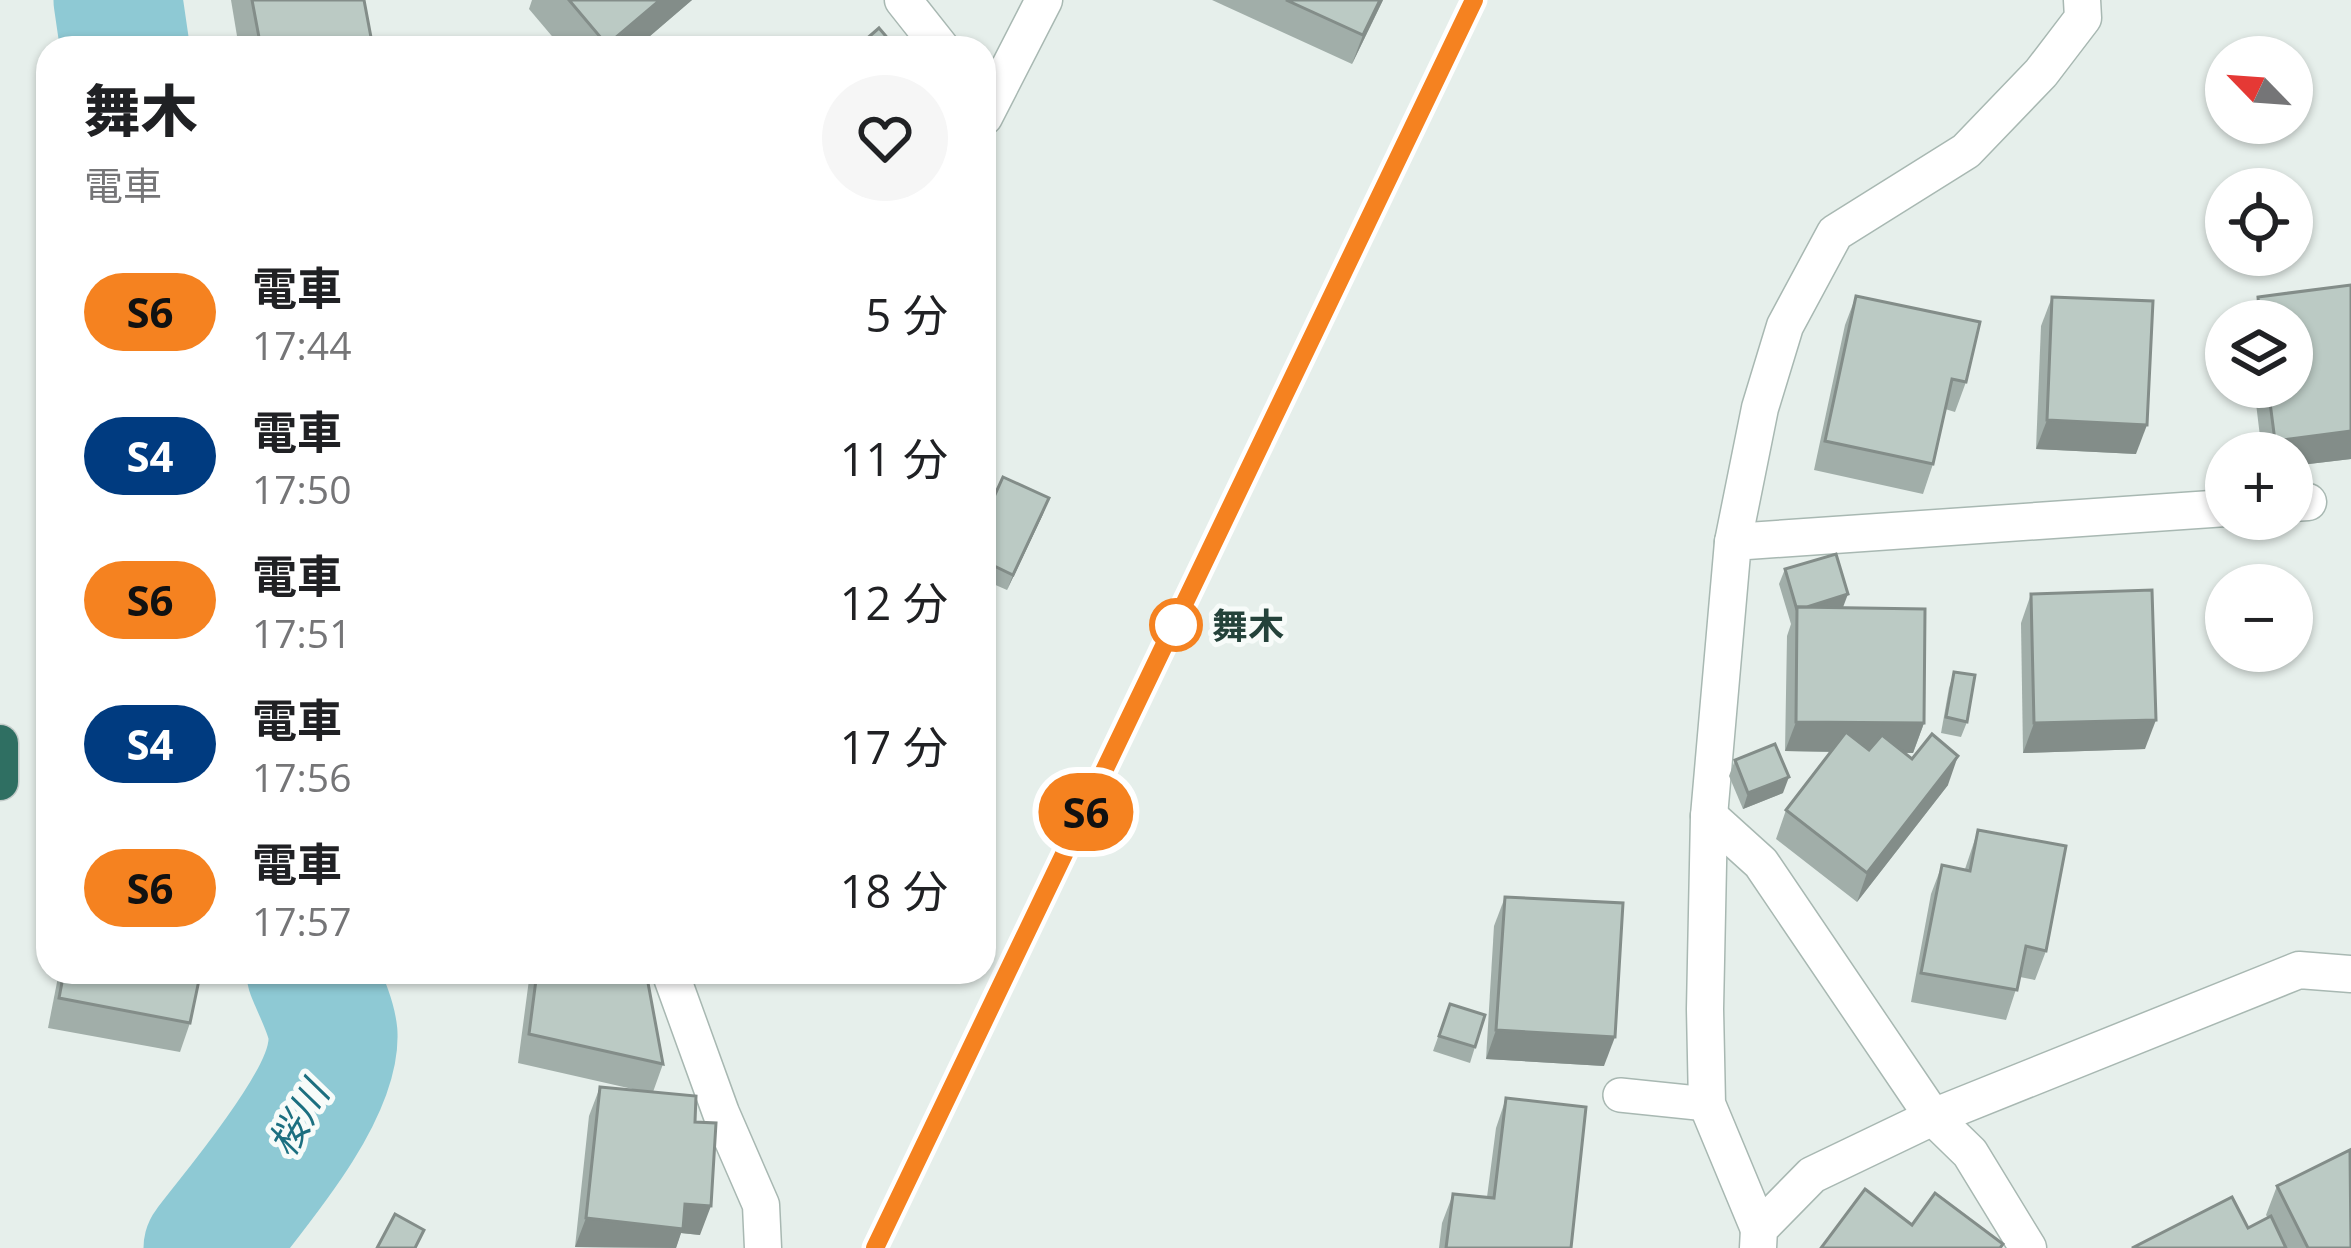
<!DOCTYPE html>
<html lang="ja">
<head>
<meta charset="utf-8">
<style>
  :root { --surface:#fff; --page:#f6f6f6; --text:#202124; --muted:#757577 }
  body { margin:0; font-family:"Open Sans","Noto Sans JP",sans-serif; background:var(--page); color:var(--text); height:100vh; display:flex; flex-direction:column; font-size:45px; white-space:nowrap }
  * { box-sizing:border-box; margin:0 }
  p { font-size:39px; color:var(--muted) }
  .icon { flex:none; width:66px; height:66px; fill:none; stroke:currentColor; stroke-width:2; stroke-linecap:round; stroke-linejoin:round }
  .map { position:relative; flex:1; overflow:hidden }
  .sheet { position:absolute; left:36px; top:36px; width:960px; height:948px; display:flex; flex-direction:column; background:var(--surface); border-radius:36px; box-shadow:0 3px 9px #0004 }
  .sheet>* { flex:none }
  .badge { padding:0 24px; border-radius:39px; font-size:42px; line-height:78px }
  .needle { width:78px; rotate:295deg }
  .controls { position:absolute; left:2205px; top:36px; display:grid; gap:24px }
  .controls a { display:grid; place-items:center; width:108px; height:108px; border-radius:50%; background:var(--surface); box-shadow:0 3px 9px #0004; font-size:60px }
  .map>.badge { position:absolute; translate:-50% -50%; box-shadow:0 0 0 6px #fff }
  .round { display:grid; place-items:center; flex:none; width:126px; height:126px; border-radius:63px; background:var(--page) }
  .head { display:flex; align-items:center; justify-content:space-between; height:204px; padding:0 48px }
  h1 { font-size:57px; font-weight:800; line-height:90px }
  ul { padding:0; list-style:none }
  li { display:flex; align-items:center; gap:36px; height:144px; padding:0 48px }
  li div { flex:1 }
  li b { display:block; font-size:45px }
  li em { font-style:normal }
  li .badge { min-width:132px; font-weight:700; text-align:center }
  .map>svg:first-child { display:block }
</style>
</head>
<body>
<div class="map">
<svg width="2351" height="1248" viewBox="0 0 2351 1248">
  <rect width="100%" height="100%" fill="#e6efeb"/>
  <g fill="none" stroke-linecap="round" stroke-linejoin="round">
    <g stroke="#8ec9d4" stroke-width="129">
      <polyline points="118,0 125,48"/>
      <path d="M 208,1248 C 245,1199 336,1097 333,1034 C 331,1014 318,990 311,972"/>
    </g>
    <g stroke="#a8b8b2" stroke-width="36">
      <polyline id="lane" points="1620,1095 1707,1104"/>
    </g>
    <g stroke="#a8b8b2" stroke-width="39">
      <g id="street">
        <polyline points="903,0 941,48"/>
        <polyline points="984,117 1044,0"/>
        <polyline points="2292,503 2308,502"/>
        <polyline points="1733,542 1760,408 1785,326 1835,233 1966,151 2041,73 2083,18 2082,0"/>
        <polyline points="1709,816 1761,863 1933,1117 2299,970 2351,974"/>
        <polyline points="670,972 721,1113 761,1205 763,1248"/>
        <polyline points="1759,1229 1707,1104 1705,1009 1709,816 1733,542 2226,508"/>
        <polyline points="1758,1248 1759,1229 1812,1175 1933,1117 1970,1153 2028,1248"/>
      </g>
    </g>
    <g stroke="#c2cac8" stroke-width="39">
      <polyline id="highway" points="0,743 0,782"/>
    </g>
    <use href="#lane" stroke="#fff" stroke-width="33"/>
    <use href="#street" stroke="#fff" stroke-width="36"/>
    <use href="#highway" stroke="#2f6f62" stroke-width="36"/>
    <polyline stroke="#5f7d75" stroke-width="9" stroke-dasharray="24 12" stroke-linecap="butt" points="875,1248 1474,0"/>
  </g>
  <g fill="#a1aea9">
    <polygon points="231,0 364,0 373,48 239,48"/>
    <polygon points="532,0 692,0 636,48 562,48 529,9"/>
    <polygon points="1212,0 1383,0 1352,64"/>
    <polygon points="2351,285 2351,459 2292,466 2292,453 2262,453 2254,387 2292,387 2292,321 2249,321 2258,297"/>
    <polygon points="1856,296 1966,382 1955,412 1945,409 1933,464 1923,494 1814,470 1845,325"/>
    <polygon points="2052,297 2136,454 2036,449 2041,326"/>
    <polygon points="1043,514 1007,590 984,580 984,519"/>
    <polygon points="1785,569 1843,608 1924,723 1913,753 1904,752 1948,785 1857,902 1776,839 1786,810 1831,752 1785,751 1787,636 1791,624 1779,584"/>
    <polygon points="2031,594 2145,749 2023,753 2021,623"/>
    <polygon points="1954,672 1967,722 1961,737 1941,733 1949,688"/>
    <polygon points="1735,760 1783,793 1743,809 1729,776"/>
    <polygon points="1978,830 2046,951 2035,980 2020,977 2006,1020 1911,1002 1931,894 1942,865 1965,869"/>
    <polygon points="1505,897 1604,1066 1486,1059 1494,926"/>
    <polygon points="59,972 169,972 190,1023 180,1052 48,1028"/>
    <polygon points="530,972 646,972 663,1064 653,1092 695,1122 700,1235 681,1233 676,1248 575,1247 589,1116 600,1087 637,1090 518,1063"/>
    <polygon points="1450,1004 1475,1047 1470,1063 1433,1051"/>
    <polygon points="1506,1098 1571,1248 1439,1248 1442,1223 1453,1194 1487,1197 1496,1128"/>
    <polygon points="2277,1186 2351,1248 2132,1248 2248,1228 2268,1218 2266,1215"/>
  </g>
  <g fill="#838d89">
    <polygon points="660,0 692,0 636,48 606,48"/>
    <polygon points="1380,0 1383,0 1352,64 1363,35"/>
    <polygon points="2047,420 2147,425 2136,454 2036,449"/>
    <polygon points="2351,431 2351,459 2292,466 2292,453 2270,453 2275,441"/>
    <polygon points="1049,498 1043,514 1007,590 1013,575"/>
    <polygon points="1848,594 1842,610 1797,610"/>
    <polygon points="2156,720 2145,749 2023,753 2034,723"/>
    <polygon points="1796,722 1924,723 1913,753 1785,751"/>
    <polygon points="1958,756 1948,785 1857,902 1867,873"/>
    <polygon points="1789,777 1783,793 1743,809 1748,793"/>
    <polygon points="1496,1030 1615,1037 1604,1066 1486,1059"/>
    <polygon points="685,1204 711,1206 700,1235 681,1233 676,1248 575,1247 586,1218"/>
  </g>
  <g fill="#bbcac4" stroke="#838d89" stroke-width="3">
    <polygon points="252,0 364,0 373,48 261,48"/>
    <polygon points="569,0 660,0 607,45"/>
    <polygon points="1286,0 1380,0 1363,35"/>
    <polygon points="879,28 896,48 856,48"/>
    <polygon points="2351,285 2351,431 2275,441 2268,387 2292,387 2292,321 2260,321 2258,297"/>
    <polygon points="1856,296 1980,322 1966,382 1952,379 1933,464 1825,441"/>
    <polygon points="2052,297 2153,301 2147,425 2047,420"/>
    <polygon points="1003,477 1049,498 1013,575 984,561 984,519"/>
    <polygon points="1836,554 1848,594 1807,607 1797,607 1797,610 1785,569"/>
    <polygon points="2152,590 2156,720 2034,723 2031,594"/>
    <polygon points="1797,607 1925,609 1924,723 1796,722"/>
    <polygon points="1954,672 1975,675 1967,722 1946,717"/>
    <polygon points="1846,732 1869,750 1882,735 1912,759 1932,734 1958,756 1867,873 1786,810"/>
    <polygon points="1775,744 1789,777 1748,793 1735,760"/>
    <polygon points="1978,830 2066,846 2046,951 2026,946 2017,990 1921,973 1942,865 1970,871"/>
    <polygon points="1505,897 1623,903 1615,1037 1496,1030"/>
    <polygon points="64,972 169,972 169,974 199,980 190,1023 59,998"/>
    <polygon points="537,972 646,972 663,1064 529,1034"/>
    <polygon points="1450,1004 1485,1015 1475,1047 1439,1036"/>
    <polygon points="600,1087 696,1096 695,1122 716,1123 711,1206 685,1204 683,1229 586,1218"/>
    <polygon points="1506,1098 1586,1107 1571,1248 1446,1248 1453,1194 1494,1198"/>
    <polygon points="2350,1150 2351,1248 2308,1248 2277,1186"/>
    <polygon points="1865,1189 1912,1225 1935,1193 2003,1244 2000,1248 1821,1248"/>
    <polygon points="2232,1197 2248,1228 2271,1216 2286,1248 2132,1248"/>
    <polygon points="395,1214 424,1230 415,1248 377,1248"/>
  </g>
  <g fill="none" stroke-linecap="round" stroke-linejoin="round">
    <g stroke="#fff" stroke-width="27">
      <polyline id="line" points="875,1248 1474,0"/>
    </g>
    <use href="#line" stroke="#f58220" stroke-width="18"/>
  </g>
  <circle fill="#fff" stroke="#f58220" stroke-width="6" cx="1176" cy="625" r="24"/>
  <g text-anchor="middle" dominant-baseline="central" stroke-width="10" stroke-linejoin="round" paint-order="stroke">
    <g font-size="36" font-weight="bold" fill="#24423a" stroke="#f7fbf9" text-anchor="start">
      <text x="1212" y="625">舞木</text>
    </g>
    <g font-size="39" font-style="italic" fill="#1c6f80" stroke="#f7fbf9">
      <text transform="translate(297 1118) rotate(-60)">桜川</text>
    </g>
  </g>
</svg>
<div class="controls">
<a><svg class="needle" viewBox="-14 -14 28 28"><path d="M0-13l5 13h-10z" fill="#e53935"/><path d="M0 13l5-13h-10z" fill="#757577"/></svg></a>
<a><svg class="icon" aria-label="locate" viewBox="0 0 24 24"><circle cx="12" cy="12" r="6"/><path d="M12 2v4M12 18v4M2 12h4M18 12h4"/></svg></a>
<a><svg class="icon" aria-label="layers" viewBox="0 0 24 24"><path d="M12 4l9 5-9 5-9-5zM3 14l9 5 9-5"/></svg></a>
<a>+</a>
<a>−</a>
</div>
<b class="badge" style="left:1086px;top:812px;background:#f58220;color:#111">S6</b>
<section class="sheet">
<div class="head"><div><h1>舞木</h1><p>電車</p></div><a class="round"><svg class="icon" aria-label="heart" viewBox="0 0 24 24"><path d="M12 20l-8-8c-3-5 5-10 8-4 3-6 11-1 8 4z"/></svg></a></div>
<ul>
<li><span class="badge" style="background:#f58220;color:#111">S6</span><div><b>電車</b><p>17:44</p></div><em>5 分</em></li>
<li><span class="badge" style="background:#003b80;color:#fff">S4</span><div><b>電車</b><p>17:50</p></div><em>11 分</em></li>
<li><span class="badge" style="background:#f58220;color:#111">S6</span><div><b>電車</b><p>17:51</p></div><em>12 分</em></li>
<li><span class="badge" style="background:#003b80;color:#fff">S4</span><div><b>電車</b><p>17:56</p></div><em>17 分</em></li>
<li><span class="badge" style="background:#f58220;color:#111">S6</span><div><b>電車</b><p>17:57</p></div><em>18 分</em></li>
</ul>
</section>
</div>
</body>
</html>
